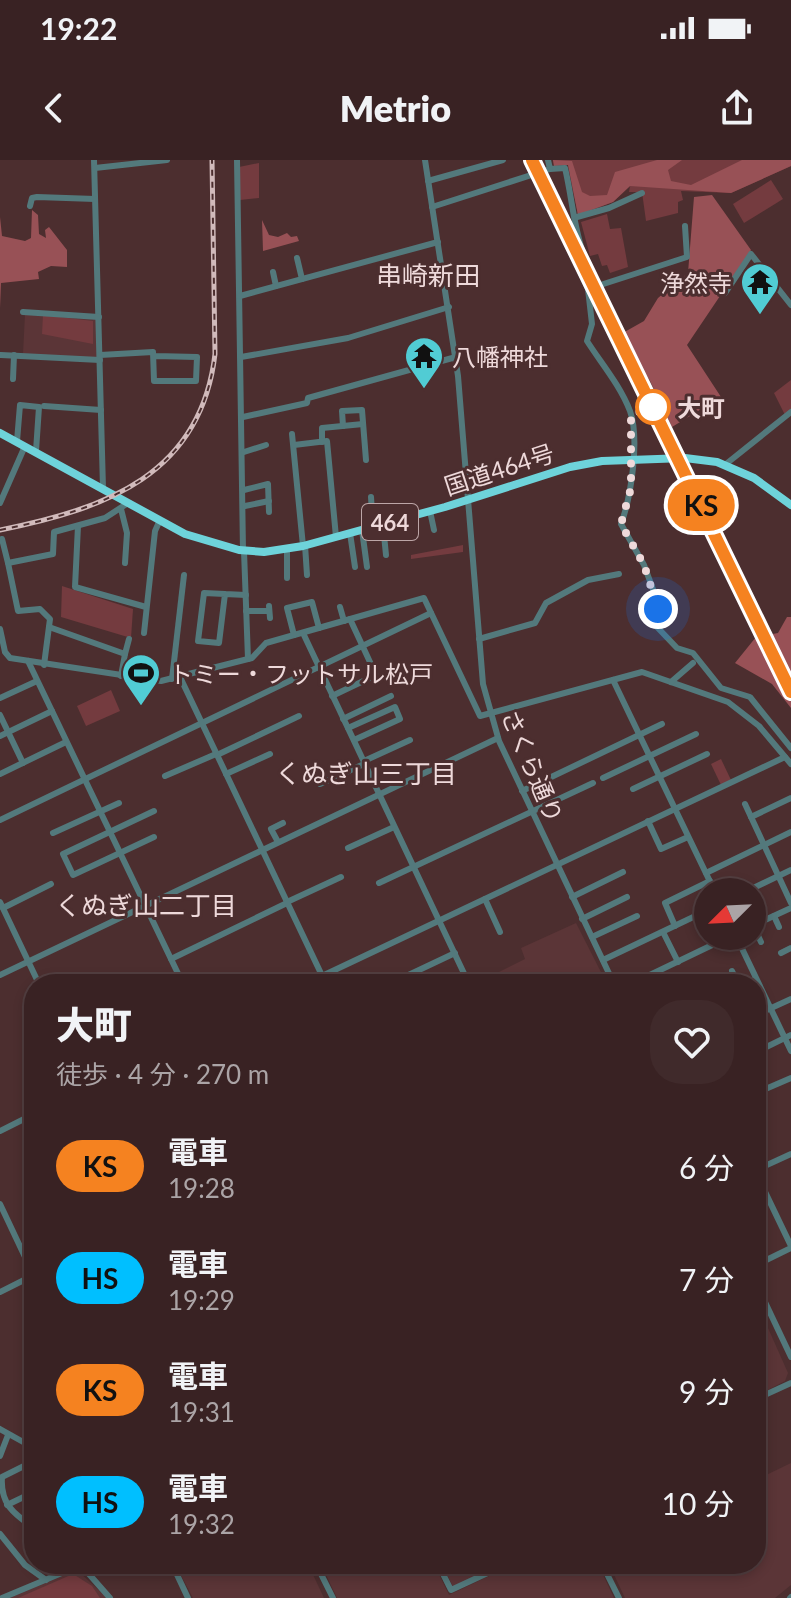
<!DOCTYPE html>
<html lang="ja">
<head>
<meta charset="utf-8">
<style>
  :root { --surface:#392223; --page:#402a2b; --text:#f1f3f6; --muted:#aba4a6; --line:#533f41 }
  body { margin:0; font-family:Lato,"Noto Sans JP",sans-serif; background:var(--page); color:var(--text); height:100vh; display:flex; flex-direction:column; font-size:30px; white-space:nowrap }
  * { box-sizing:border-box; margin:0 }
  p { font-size:26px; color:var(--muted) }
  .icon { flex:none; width:44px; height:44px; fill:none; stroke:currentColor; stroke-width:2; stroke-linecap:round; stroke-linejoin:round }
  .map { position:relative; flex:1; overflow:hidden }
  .side { position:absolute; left:24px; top:814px; width:742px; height:600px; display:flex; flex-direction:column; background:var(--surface); border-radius:32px; box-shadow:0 4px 12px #0003,0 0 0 2px var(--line) }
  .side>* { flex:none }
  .badge { padding:0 16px; border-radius:26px; font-size:28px; line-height:52px }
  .needle { width:52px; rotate:246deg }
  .buttons { position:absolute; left:694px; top:718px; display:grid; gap:16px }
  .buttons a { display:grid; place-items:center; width:72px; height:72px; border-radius:50%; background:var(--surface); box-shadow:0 4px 12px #0003,0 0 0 2px var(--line); font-size:40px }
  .you { position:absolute; width:40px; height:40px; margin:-20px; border:6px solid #fff; border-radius:50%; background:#1a73e8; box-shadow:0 0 0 12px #1a73e833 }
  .map>.badge { position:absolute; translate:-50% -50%; box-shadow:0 0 0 4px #fff }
  .round { display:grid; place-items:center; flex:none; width:84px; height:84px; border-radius:32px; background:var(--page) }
  .head { display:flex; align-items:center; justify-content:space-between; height:136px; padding:0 32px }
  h1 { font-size:38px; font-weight:800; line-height:60px }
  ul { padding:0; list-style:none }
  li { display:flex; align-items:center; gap:24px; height:112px; padding:0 32px }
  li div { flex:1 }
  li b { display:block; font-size:30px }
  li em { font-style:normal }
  li .badge { min-width:88px; font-weight:700; text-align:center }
  .status { display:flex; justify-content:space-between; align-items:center; height:56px; padding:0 40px; background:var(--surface); direction:ltr }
  .status svg { height:22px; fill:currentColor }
  header { display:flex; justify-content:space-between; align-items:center; height:104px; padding:0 32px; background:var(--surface); font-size:36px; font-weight:800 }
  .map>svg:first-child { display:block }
</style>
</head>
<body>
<div class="status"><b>19:22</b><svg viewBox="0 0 49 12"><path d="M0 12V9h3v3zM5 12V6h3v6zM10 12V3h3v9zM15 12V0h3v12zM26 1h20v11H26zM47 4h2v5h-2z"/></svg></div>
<header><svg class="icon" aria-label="back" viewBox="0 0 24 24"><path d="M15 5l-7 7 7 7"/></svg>Metrio<svg class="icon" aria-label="share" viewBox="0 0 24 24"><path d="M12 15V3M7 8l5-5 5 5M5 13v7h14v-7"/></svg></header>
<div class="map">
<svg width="791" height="1438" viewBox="0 0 791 1438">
  <rect width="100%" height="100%" fill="#4c2e2f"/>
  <g fill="#5b3537">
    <polygon points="25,154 96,158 97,198 23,194"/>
    <polygon points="576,763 607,824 475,824 525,799 521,788"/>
    <polygon points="756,1141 788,1213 785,1221 756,1236"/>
    <polygon points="791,1303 791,1425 775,1438 625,1438 609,1404 756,1404 756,1320"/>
    <polygon points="175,1404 308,1404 324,1438 193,1438"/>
    <polygon points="321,1404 434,1404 449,1435 514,1404 598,1404 614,1438 337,1438"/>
    <polygon points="442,1404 500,1404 453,1427"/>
    <polygon points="77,1410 107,1438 11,1438 12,1437"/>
  </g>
  <g fill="#743b3f">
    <polygon points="553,0 791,0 791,6 731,33 681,31 683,40 678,42 678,53 646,61 642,32 629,32 630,26 613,42 578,55 568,5 554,6"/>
    <polygon points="259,3 259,38 240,40 239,7"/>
    <polygon points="771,20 783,39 744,63 733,44"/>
    <polygon points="607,54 610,69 621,68 628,107 610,113 607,105 602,106 598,94 590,96 581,62"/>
    <polygon points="43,155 93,161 93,184 42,174"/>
    <polygon points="791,220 791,250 785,255 774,233"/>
    <polygon points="463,385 463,392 411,399 411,395"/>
    <polygon points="62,426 133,449 131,478 61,457"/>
    <polygon points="111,530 120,551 86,566 77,546"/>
    <polygon points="721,599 731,620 721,625 711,604"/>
    <polygon points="73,1414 92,1426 100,1438 18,1438"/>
  </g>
  <g fill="#985156">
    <polygon points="553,0 572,1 582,32 590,36 607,35 615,12 657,0 682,0 668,10 671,21 691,25 742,0 791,0 791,6 731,33 630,26 613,42 578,55 568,5 554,6"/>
    <polygon points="712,35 751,90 687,185 721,237 672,267 650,221 621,174 644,161 658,138 688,113 694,37"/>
    <polygon points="32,50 38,55 39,74 46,78 45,70 49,67 67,90 67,107 51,106 38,112 39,119 1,123 0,148 0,57 2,76 25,81 31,78"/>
    <polygon points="262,60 269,75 278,77 287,73 291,77 297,76 299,81 263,91"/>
    <polygon points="787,457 791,457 791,548 772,524 735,503 756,477 778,473"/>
  </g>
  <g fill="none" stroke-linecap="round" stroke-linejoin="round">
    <g stroke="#53797c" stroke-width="6">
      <polyline points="94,0 103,328"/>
      <polyline points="237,0 243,391"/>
      <polyline points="425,0 458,216 483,524 499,581 614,824"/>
      <path d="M 548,0 L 550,9 L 565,8 C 572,37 574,71 585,98 L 580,111 L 588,129 L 592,164 L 587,181 C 601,203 620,225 630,251 C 640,279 631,337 621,364 L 644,405 L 657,440 L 657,467 L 677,488 L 693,493 L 721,528 L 750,537 L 791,588"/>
      <polyline points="95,8 167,0"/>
      <polyline points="428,21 503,0"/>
      <polyline points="30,46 32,38 37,37 95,39"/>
      <polyline points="432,47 550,9"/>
      <polyline points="577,57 609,48 642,33"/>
      <polyline points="297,98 302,119"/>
      <polyline points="273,112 276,126"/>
      <polyline points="588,129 687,97 685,66"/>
      <polyline points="725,133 751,94 791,145"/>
      <polyline points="240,136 438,82"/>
      <polyline points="23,152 99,157"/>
      <polyline points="1,195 100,200"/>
      <polyline points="100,195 153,192 154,221 196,221 197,197 155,196"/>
      <polyline points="241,197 348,178 449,147"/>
      <polyline points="13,219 14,195"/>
      <polyline points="44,246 101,250"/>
      <polyline points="243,257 307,243 308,238 456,197"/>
      <polyline points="343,266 342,251 362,250 366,300"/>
      <polyline points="292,274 303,386"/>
      <polyline points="17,281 20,245 39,247 36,291"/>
      <polyline points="322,282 322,268 363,264"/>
      <polyline points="294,285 327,281 336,377"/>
      <polyline points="244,292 266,285"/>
      <polyline points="726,304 791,252"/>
      <polyline points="244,330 268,324 269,352"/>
      <polyline points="371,337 373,367"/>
      <polyline points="0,343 25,286"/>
      <polyline points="245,346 269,341"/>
      <polyline points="121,349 127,373 125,403"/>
      <polyline points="430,351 434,370"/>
      <polyline points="383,365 386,395"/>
      <polyline points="78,366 75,427 146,447"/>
      <polyline points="362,370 367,407"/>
      <polyline points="350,373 355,407"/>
      <polyline points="2,379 8,403"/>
      <polyline points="305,385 307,415"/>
      <polyline points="244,391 248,499"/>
      <polyline points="287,418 287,389"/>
      <polyline points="225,434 219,483 198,481 204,433 246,435"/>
      <polyline points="269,446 270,458"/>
      <polyline points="340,447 344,461"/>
      <polyline points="246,451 269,451"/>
      <polyline points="49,467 125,494 121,516"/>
      <polyline points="0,469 5,492 10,498 161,521 252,498 266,483 424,438 480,556 642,512 728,542 759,566 791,604"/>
      <polyline points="144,473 155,371 160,360"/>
      <polyline points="303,473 469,824"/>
      <polyline points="294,475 287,448 312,442 319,468"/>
      <polyline points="479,479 535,463 546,443 588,420 619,414"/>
      <polyline points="125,494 129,479"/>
      <polyline points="28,501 183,824"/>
      <polyline points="44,505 50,459 40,449 18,451 8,403 53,394 54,372 105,358 128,343"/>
      <polyline points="180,517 326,824"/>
      <polyline points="172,519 184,415"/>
      <polyline points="613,520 715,732"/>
      <polyline points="671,522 693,503"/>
      <polyline points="332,536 376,515 350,459"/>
      <polyline points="0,538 37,521"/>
      <polyline points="0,555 23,603"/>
      <polyline points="343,559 391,536"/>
      <polyline points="348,568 395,547 400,559 354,580"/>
      <polyline points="0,576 52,551"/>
      <polyline points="217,595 299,556"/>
      <polyline points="364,601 410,580"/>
      <polyline points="0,614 66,582"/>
      <polyline points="226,614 270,594"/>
      <polyline points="165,616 216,594"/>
      <polyline points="603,618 696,574"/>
      <polyline points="320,624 364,604"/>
      <polyline points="633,629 707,594"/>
      <polyline points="522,631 662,564"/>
      <polyline points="745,644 791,743"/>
      <polyline points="751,657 791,638"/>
      <polyline points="0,660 431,453"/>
      <polyline points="648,661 661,689 688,677"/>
      <polyline points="53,673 119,643"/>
      <polyline points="154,677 73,715 63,694 154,651"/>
      <polyline points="278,682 271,669 283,663"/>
      <polyline points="348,688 394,667"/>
      <polyline points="706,713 791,672"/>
      <polyline points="379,723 593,623"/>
      <polyline points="745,732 791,710"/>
      <polyline points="572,737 623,712"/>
      <polyline points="485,739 500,772"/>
      <polyline points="0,742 39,824"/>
      <polyline points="287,742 341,717"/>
      <polyline points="3,748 51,724"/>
      <polyline points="774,756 779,767"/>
      <polyline points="582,759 627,737"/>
      <polyline points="753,765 761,782"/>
      <polyline points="675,766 665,743 710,721"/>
      <polyline points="752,766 791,748"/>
      <polyline points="663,772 678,802"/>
      <polyline points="736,776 791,891"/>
      <polyline points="592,777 637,756"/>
      <polyline points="781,793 791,788"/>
      <polyline points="171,799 287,743"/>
      <polyline points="603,800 708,750"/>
      <polyline points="732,811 738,824"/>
      <polyline points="0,815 498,578"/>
      <polyline points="322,816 785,597"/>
      <polyline points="400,819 455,793"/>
      <polyline points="308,824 323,817"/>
      <polyline points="631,824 731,776"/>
      <polyline points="665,824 669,822"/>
      <polyline points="745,824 756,819"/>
      <polyline points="756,855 791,839"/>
      <polyline points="756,892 791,875"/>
      <polyline points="756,933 791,918"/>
      <polyline points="0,971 34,954"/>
      <polyline points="756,1010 791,994"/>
      <polyline points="756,1013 791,1086"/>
      <polyline points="0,1044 34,1116"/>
      <polyline points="756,1105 791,1088"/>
      <polyline points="756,1123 791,1197"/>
      <polyline points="0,1132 34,1115"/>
      <polyline points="756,1239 791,1223"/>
      <polyline points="0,1269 34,1288"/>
      <polyline points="0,1296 8,1275"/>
      <path d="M 34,1301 L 2,1317 C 0,1344 14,1354 34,1368"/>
      <polyline points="7,1345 34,1332"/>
      <polyline points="0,1374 25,1405 46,1420"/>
      <polyline points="172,1404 188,1438"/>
      <polyline points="316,1404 333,1438"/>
      <polyline points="438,1404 451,1430 507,1404"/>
      <polyline points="602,1404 619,1438"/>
      <polyline points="2,1438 81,1405 110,1438"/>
      <polyline points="790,1438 791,1437"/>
    </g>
    <polyline stroke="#6ed3da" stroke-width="8" points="0,273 185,374 239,390 264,392 303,386 445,347 570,307 602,301 685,298 717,302 754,318 791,345"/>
    <g stroke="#d1babb" stroke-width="5">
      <g id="rail">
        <polyline points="528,0 791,538"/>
        <path d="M 0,370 C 105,349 201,315 215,194 L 212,0"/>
      </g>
    </g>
    <use href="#rail" stroke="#4c2e2f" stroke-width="2" stroke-dasharray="6" stroke-linecap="butt"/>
  </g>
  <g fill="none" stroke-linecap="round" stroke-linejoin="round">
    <g stroke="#fff" stroke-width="18">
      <polyline id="line" points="532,0 791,532"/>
    </g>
    <use href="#line" stroke="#f58220" stroke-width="12"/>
    <polyline stroke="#eed9da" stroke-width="8" stroke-dasharray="0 14.4" points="653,247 631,255 631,328 621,364 644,405 658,449"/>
  </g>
  <defs>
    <g id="temple-pin" transform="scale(2)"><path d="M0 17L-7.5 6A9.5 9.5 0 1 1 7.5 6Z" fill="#51ccd4" stroke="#4c2e2f"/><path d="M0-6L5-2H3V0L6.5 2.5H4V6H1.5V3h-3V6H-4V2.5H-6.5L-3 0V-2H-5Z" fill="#111"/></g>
    <g id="stadium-pin" transform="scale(2)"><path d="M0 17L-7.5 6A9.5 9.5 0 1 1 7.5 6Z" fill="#51ccd4" stroke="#4c2e2f"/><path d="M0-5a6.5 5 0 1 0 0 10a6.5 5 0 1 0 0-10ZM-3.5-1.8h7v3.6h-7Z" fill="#111"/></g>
  </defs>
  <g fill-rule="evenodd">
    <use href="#temple-pin" x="760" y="122"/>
    <use href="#temple-pin" x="424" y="196"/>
    <use href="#stadium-pin" x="141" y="513"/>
  </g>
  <circle fill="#fff" stroke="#f58220" stroke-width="4" cx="653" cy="247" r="16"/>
  <g text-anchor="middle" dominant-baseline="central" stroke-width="6" stroke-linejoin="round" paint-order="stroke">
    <rect fill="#4c2e2f" stroke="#bda6a7" stroke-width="2" x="362" y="344" width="56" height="36" rx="6"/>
    <g font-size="22" font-weight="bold" fill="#eed9da">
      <text x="390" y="362">464</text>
    </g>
    <g font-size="24" fill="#eed9da" stroke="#4c2e2f" text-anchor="start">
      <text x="732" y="122" text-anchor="end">浄然寺</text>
      <text x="452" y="196">八幡神社</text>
      <text x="169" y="513">トミー・フットサル松戸</text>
    </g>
    <g font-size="24" font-weight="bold" fill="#eed9da" stroke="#4c2e2f" text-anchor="start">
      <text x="677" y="247">大町</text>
    </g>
    <g font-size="24" fill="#eed9da" stroke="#4c2e2f">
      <text transform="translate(499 309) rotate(-18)">国道464号</text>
      <text transform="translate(533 606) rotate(67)">さくら通り</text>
    </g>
    <g font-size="26" fill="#eed9da" stroke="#4c2e2f">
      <text x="428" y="115">串崎新田</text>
      <text x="366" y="613">くぬぎ山三丁目</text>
      <text x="146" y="745">くぬぎ山二丁目</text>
    </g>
  </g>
</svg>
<div class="buttons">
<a><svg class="needle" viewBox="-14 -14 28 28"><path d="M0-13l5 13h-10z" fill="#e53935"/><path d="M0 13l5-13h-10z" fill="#aba4a6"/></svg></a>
</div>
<div class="you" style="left:658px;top:449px"></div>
<b class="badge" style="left:701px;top:345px;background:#f58220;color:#111">KS</b>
<section class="side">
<div class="head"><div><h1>大町</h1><p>徒歩 · 4 分 · 270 m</p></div><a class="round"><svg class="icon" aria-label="heart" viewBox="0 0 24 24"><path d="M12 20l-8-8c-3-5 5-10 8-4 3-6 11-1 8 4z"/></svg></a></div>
<ul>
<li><span class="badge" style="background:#f58220;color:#111">KS</span><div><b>電車</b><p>19:28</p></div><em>6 分</em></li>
<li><span class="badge" style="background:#00bfff;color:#111">HS</span><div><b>電車</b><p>19:29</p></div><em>7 分</em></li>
<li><span class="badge" style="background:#f58220;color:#111">KS</span><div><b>電車</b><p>19:31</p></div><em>9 分</em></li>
<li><span class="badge" style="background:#00bfff;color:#111">HS</span><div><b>電車</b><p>19:32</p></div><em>10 分</em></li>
</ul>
</section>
</div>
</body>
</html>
